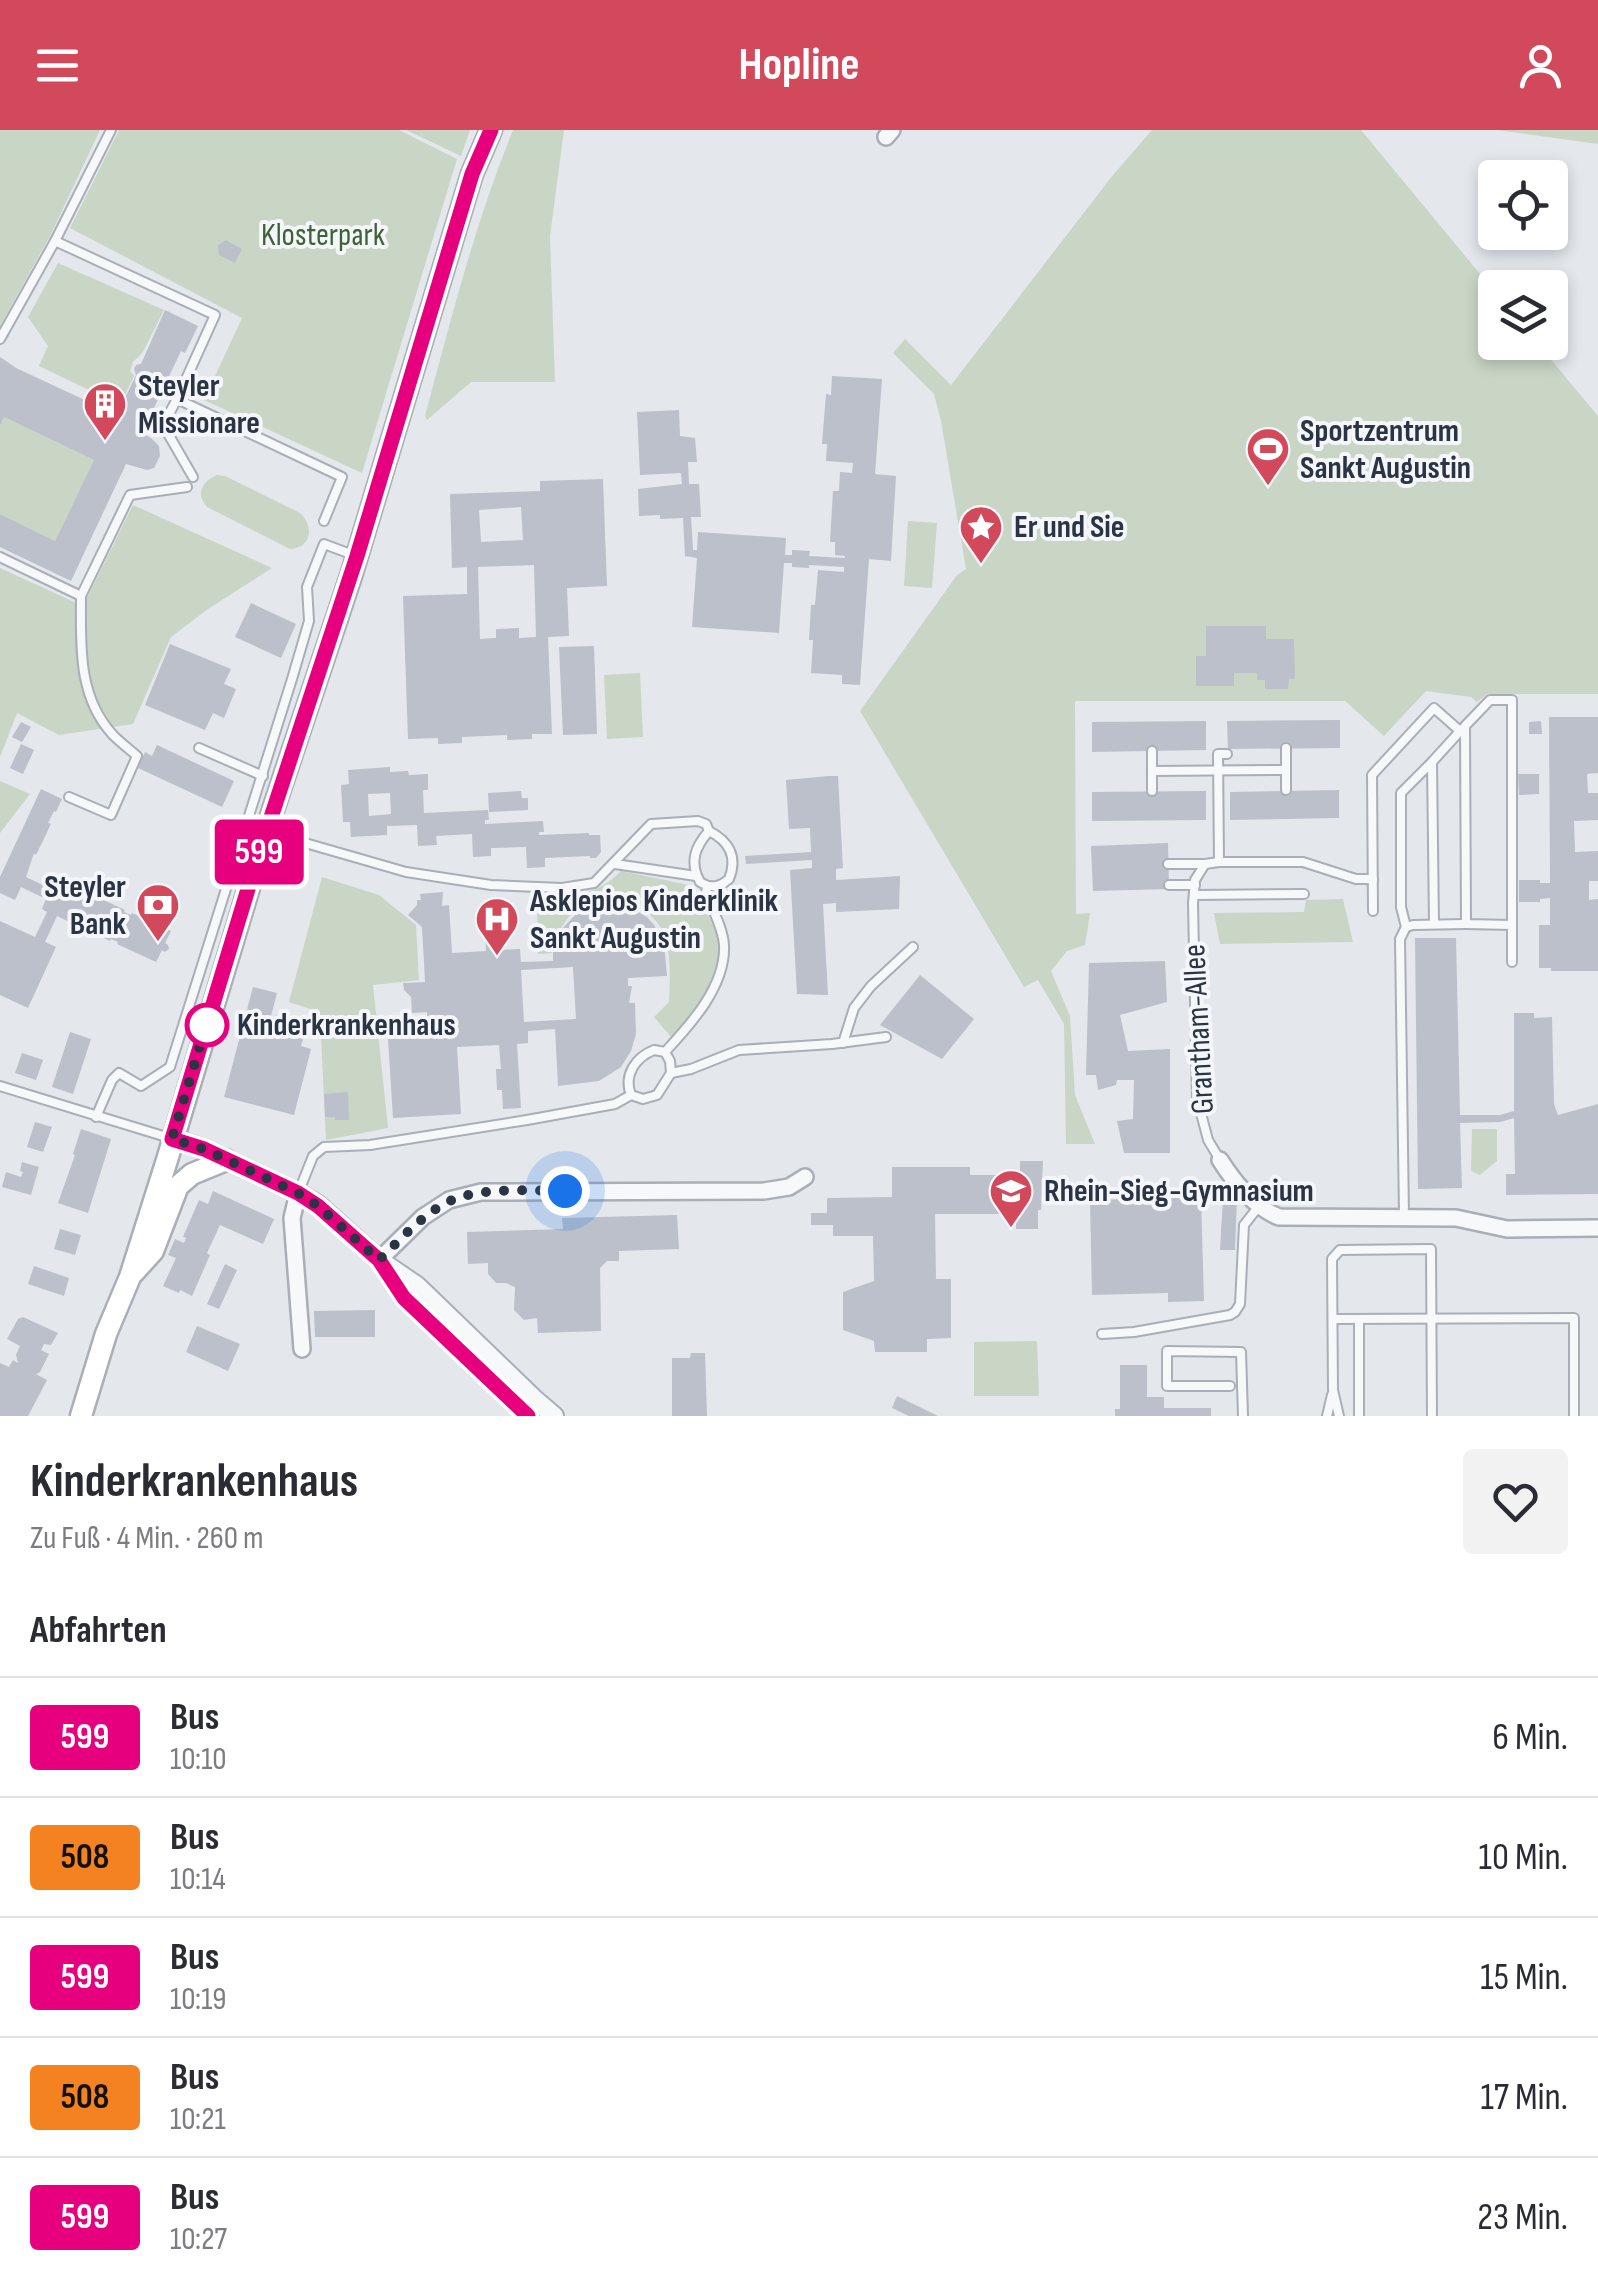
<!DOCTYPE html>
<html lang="de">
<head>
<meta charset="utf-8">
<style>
  :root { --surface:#fff; --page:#f2f2f3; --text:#2b2b33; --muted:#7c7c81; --line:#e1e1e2; --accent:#d1495b }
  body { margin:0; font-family:"Sofia Sans Condensed",sans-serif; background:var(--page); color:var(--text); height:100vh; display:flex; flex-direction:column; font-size:38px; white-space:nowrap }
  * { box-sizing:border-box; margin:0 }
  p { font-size:32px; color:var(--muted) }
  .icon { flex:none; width:55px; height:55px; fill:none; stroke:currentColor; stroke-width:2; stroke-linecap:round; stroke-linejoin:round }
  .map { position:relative; height:1286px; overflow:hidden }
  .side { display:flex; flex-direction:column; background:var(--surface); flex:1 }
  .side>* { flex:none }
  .badge { padding:0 20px; border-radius:8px; font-size:35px; line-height:65px }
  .controls { position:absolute; left:1478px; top:30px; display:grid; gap:20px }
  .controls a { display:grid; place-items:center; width:90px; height:90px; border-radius:10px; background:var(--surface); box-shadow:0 5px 15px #0003; font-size:50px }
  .you { position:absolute; width:50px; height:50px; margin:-25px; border:8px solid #fff; border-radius:50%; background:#1a73e8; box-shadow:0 0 0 15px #1a73e833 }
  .map>.badge { position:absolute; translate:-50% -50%; box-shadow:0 0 0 5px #fff }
  h2 { padding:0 30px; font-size:38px; line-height:90px }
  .round { display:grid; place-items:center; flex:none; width:105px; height:105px; border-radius:10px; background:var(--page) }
  .head { display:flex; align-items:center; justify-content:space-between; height:170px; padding:0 30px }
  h1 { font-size:48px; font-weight:700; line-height:75px }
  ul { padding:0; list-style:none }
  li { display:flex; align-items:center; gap:30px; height:120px; padding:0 30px; border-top:2px solid var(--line) }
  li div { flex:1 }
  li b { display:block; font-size:38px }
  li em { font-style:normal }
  li .badge { min-width:110px; font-weight:700; text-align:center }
  header { display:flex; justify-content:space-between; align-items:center; height:130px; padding:0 30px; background:var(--accent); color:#fff; font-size:45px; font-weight:700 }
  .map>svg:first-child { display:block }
</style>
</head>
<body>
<header><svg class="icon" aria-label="menu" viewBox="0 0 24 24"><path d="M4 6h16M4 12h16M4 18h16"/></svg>Hopline<svg class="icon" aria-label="person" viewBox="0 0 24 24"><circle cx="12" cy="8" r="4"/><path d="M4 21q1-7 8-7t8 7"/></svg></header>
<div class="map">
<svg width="1598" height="1286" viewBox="0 0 1598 1286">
  <rect width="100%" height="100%" fill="#e4e7ec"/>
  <g fill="#c9d6c5">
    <polygon points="0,0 100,0 51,104 0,196"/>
    <polygon points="119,0 399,0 457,29 362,343 204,270 242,188 70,98"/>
    <polygon points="406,0 470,0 461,26"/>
    <path d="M 513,0 L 564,0 L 550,106 L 555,252 L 471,252 L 427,290 L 425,286 C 451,189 475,93 513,0 Z"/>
    <polygon points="1152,0 1361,0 1495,162 1495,212 1537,213 1598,286 1598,564 1487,564 1477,572 1471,567 1426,561 1384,606 1345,571 1075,571 1076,784 1090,783 1085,815 1067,821 1051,841 1070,886 1075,965 1095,1014 1066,1014 1064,894 1038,850 1024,857 860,581 957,445 966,439 941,291 934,264 893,223 905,209 951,255 1113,45"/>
    <polygon points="1497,0 1598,0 1598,14"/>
    <polygon points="58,133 164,180 143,222 133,232 130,241 134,246 120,275 39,236 48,216 28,187"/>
    <polygon points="4,287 94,330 55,411 0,384 0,296"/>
    <path d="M 217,345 L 225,346 L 300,383 C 314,396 312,418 290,419 L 207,377 C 195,364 202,351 217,345 Z"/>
    <polygon points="133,375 272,438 208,479 171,507 133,594 59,605 17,583 0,627 0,438 83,476"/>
    <polygon points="908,391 937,393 932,458 904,456"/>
    <polygon points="640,543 643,607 607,609 604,545"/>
    <polygon points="0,651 30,664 0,703"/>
    <path d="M 621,741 L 694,756 C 701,776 717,795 719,816 C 723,849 690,883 672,908 L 654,887 L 669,872 C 670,852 671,828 666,809 C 654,771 604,758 574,782 C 561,792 557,808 552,823 L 538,824 L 537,770 C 570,765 596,767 621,741 Z"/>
    <polygon points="322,747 379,765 416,795 419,850 373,855 388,998 326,1010 320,885 313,880 289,872"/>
    <polygon points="1343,769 1353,812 1220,814 1214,783 1304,782 1306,770"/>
    <polygon points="1472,999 1497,999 1497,1031 1480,1045 1471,1041"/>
    <polygon points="1037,1211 1039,1266 974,1266 974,1212"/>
  </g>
  <g fill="#bbc0ca" fill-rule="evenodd">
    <polygon points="226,110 242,119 235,133 219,125 218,115"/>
    <polygon points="165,180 198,196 185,223 181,221 142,303 151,308 159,316 160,326 154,338 147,340 126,334 71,451 0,417 0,384 55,411 94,330 4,287 0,296 0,227 16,238 117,285 136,245 134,239 136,235 141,234"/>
    <polygon points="832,246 882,249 875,344 896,346 891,431 869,429 860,555 842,554 842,545 811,543 813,510 809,510 811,475 815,475 818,440 844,442 844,437 809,435 809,438 792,437 792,433 784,433 779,503 692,497 697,428 685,426 683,388 660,389 660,385 639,386 638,359 682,354 681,343 640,345 637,282 679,280 680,306 695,308 697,332 688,332 689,354 699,354 701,387 691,387 693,420 697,420 698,402 786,408 785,425 792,425 792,420 810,421 809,426 845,428 845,426 835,425 835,412 830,412 833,361 839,361 840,342 852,343 853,333 826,331 827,314 822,314 826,264 831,265"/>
    <path d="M 603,349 L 607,456 L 567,458 L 569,506 L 548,507 L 552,604 L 532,604 L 532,609 L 507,610 L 507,605 L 462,607 L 462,613 L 438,614 L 438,608 L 408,609 L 403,466 L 467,464 L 467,437 L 452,438 L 450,364 L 540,361 L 540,351 ZM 521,377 L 523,410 L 481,412 L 479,380 ZM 534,435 L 536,507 L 519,508 L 519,498 L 496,499 L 496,508 L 480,509 L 478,437 Z"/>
    <polygon points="251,473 296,494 281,528 235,507"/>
    <polygon points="1206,496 1266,496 1266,509 1294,509 1295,549 1289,549 1288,559 1265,559 1265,550 1257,550 1257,543 1234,543 1234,556 1196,556 1196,526 1206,526"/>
    <polygon points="170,514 231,539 224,554 236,559 224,588 213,583 205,600 145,575"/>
    <polygon points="594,516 597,604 563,605 559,517"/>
    <polygon points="1549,587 1598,587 1598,643 1587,644 1588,663 1598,663 1598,690 1574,691 1575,722 1598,721 1598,751 1589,751 1589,770 1598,769 1598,841 1551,841 1551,838 1539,838 1539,795 1550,795 1550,768 1540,769 1540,772 1519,772 1519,750 1540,750 1540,753 1550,753"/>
    <polygon points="1340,590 1340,618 1228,619 1227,591"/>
    <polygon points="1206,591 1206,620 1092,622 1092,592"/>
    <polygon points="1541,591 1542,604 1529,604 1529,592"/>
    <polygon points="21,592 31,597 22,612 12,607"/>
    <polygon points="21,614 34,620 23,644 10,638"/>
    <polygon points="157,615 234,651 222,677 138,638 145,622 152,626"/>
    <path d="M 390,637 L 390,642 L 408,641 L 409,645 L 428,644 L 428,660 L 423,660 L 424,683 L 488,680 L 489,690 L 485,690 L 485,694 L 543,691 L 544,702 L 539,702 L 539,705 L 589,703 L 589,705 L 600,705 L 601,722 L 596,728 L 590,728 L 590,726 L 545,728 L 545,737 L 527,738 L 526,717 L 491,718 L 491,726 L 473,727 L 472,704 L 436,706 L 437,715 L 418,716 L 417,695 L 387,696 L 387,705 L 351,707 L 350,692 L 343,692 L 341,655 L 349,654 L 348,640 ZM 390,663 L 391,684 L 369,686 L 368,664 Z"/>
    <polygon points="1518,644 1539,644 1539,664 1519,665"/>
    <polygon points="829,646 838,646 843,738 836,739 836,750 900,746 899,779 836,782 836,773 823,774 828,865 797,864 790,740 812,738 812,730 746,734 745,726 811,722 810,698 789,699 786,650"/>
    <polygon points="41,659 62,669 56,682 54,681 48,693 51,694 36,725 34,723 26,747 51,759 56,748 125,780 124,782 131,785 132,783 171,801 165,813 168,815 169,819 165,822 162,820 156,832 117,814 118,812 111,809 110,811 57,786 45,812 56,817 28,878 0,865 0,791 35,807 47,782 42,779 46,769 21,757 15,770 0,763 0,747"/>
    <polygon points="1339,660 1339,688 1230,690 1230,662"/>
    <polygon points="521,661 522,668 528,668 528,680 489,682 488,663"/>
    <polygon points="1206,661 1206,690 1092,691 1092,662"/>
    <polygon points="1168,713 1169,759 1093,761 1091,716"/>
    <path d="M 443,762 L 442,776 L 449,775 L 452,823 L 486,821 L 485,802 L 496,791 L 506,791 L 507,800 L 495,813 L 496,820 L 520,819 L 521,832 L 553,831 L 553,820 L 561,800 L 576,784 L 595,775 L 606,773 L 628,776 L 647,787 L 654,795 L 664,814 L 667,846 L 628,848 L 628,856 L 632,856 L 629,873 L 635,873 L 636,904 L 631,921 L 621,937 L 599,951 L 558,956 L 555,899 L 528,901 L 528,913 L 517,914 L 521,978 L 503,979 L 502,960 L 497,960 L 496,939 L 501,939 L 499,915 L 457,917 L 461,984 L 393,988 L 387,893 L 427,891 L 427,882 L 412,883 L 411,867 L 404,860 L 403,853 L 425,852 L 422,797 L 408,785 L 417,775 L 417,770 L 421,770 L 420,764 ZM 573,837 L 576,889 L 524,892 L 521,840 Z"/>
    <polygon points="1415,808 1456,808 1460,985 1500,985 1514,981 1514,883 1534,883 1534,888 1552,887 1554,974 1558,985 1598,974 1598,1064 1506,1065 1506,1044 1515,1044 1514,988 1500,992 1460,993 1462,1058 1418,1059"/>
    <polygon points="1165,831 1167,872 1120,885 1128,921 1170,919 1170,1023 1124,1023 1117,991 1133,989 1134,950 1117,950 1116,955 1098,960 1096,945 1086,945 1089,833"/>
    <polygon points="920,845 974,889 942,929 880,895"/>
    <polygon points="253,857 277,863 270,890 274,891 276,885 289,889 287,895 306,900 301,916 311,919 294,985 224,967"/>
    <polygon points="70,902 91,909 73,964 52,957"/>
    <polygon points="22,923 43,930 36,950 15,943"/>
    <polygon points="348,962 349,990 335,990 335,987 325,987 324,964"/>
    <polygon points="35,992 52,997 43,1022 27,1017"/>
    <polygon points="81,999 111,1009 88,1083 58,1073 75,1025 73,1024"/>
    <polygon points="1020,1031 1043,1031 1041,1080 1038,1080 1038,1099 1016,1099 1016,1084 935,1084 936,1149 951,1149 951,1208 927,1209 927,1222 875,1222 874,1211 843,1200 843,1162 874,1151 873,1106 833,1106 833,1095 811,1095 811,1083 827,1083 827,1068 892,1067 892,1037 970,1037 970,1045 1020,1045"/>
    <polygon points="22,1032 39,1037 31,1065 2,1057 6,1042 21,1047 23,1042 20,1041"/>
    <polygon points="213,1061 274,1089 263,1114 220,1095 207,1123 210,1125 192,1166 180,1160 179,1163 163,1156 176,1128 168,1125 175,1109 184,1113 186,1108 183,1107 199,1070 208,1074"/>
    <polygon points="1201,1067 1204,1171 1168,1172 1168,1163 1092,1165 1090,1070"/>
    <polygon points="1223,1068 1237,1068 1235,1120 1220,1120"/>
    <polygon points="677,1085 679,1119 619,1121 619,1131 607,1131 600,1138 601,1201 538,1203 537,1188 524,1190 514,1180 515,1157 506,1153 496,1153 488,1144 488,1133 468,1134 467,1102 563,1099 562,1088"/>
    <polygon points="60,1099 81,1105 75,1125 54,1119"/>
    <polygon points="225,1134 237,1140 219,1179 207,1174"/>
    <polygon points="34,1136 69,1148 64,1166 28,1154"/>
    <polygon points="375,1180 375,1207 315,1207 314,1181"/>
    <polygon points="23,1187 58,1203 51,1215 44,1214 41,1220 49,1224 40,1242 36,1244 47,1250 28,1286 0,1286 0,1233 9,1237 13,1230 18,1233 16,1225 20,1216 7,1209 18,1189"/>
    <polygon points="197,1196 240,1214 228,1241 186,1222"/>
    <polygon points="691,1223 705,1223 707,1286 672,1286 672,1228 690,1228"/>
    <polygon points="1120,1235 1147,1235 1147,1267 1164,1267 1164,1278 1211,1278 1211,1286 1115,1286 1115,1279 1120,1279"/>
    <polygon points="897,1266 938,1286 909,1286 892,1278"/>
  </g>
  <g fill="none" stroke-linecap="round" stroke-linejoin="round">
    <g stroke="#a9aeb7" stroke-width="12">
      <g id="service">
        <polyline points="55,111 111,0"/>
        <polyline points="0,209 55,111 215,185 177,269 342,347 324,391"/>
        <polyline points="177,269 163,295 193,347"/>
        <polyline points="0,427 81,466 130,365 187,357"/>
        <polyline points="199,618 263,646"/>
        <polyline points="1152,621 1152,661"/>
        <polyline points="1432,632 1401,663 1401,777 1406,797 1413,795 1466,794"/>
        <polyline points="1152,641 1286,640"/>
        <polyline points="1286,660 1286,618"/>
        <path d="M 69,667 L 111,685 L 137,626 C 129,619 120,612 113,605 C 77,566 81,514 81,466"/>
        <path d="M 709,701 C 729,711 738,727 729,749 C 720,757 711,759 700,752 C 689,732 695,717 709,701 Z"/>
        <polyline points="267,702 406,742 491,755 562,758 594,753 651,694 698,691 706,694 709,701"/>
        <polyline points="1219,732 1218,624 1227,624"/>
        <polyline points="615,734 696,746"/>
        <polyline points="1168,734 1205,734"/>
        <polyline points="1169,755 1195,755"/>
        <polyline points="1194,765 1304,764"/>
        <polyline points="1373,781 1372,645 1434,578 1460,601"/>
        <polyline points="1434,794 1432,632 1462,599"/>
        <polyline points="1512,832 1512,570 1490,570 1465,596 1466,794 1512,795"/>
        <polyline points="843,913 854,878 871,856 913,817"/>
        <path d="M 654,920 L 665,922 L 670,931 L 671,943 L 657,965 L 643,969 L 631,965 C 623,945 636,927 654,920 Z"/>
        <path d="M 665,922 C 691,894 726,856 724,815 C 723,798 712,779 706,763 L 707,756"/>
        <polyline points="671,943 691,939 739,920 832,914 886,907"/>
        <polyline points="0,956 173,1009"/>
        <polyline points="96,987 112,950 119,943 141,956 170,937 292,549 309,491 307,457 324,414 356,426"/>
        <polyline points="1220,1030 1208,1010 1197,968 1193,773 1195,750 1205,734 1219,732 1303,732 1356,749 1373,749"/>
        <polyline points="299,1061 313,1026 324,1017 370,1015 527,990 615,974 631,965"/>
        <polyline points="1404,1086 1400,809 1406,797"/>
        <polyline points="1333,1189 1574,1188 1574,1286"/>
        <polyline points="1359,1189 1359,1286"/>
        <polyline points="1102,1204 1134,1202 1230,1185 1235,1182 1240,1174 1244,1095 1259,1076"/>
        <polyline points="1230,1256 1167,1256 1167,1221 1241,1222 1243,1286"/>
        <polyline points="1327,1286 1332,1265"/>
        <polyline points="1339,1286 1333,1260 1332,1129 1340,1120 1431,1119 1432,1286"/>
      </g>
    </g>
    <g stroke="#a9aeb7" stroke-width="20">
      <g id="minor">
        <polyline points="886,7 892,0"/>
        <path d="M 1220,1030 C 1234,1052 1254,1077 1279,1087 L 1456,1088 L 1507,1099 L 1598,1098"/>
        <polyline points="298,1063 292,1088 302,1219"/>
        <polyline points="379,1130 423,1087 449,1070 481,1062 764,1061 789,1057 805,1047"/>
      </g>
    </g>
    <g stroke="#a9aeb7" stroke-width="22">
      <g id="tertiary">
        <polyline points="173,1009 204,1019 298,1063 318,1075 379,1130 417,1156 533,1268 554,1286"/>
        <polyline points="385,1139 404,1168 529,1286"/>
      </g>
    </g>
    <g stroke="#a9aeb7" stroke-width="25">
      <g id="secondary">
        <polyline points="134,1142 153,1121 178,1056 192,1044 226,1030"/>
        <polyline points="81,1286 106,1204 130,1147 167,1030 266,701 351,446 472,44 491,0"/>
      </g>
    </g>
    <use href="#service" stroke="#f7f8fa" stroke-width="8"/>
    <use href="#minor" stroke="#f7f8fa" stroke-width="15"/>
    <use href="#tertiary" stroke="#f7f8fa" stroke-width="18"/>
    <use href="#secondary" stroke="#fff" stroke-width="20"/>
  </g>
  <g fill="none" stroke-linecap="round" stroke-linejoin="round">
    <g stroke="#fff" stroke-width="22">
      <polyline id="line" points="491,0 472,44 357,426 255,736 172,1009 204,1019 298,1063 318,1076 379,1130 404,1168 528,1286"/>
    </g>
    <use href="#line" stroke="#e6007e" stroke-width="15"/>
    <path stroke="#2b3445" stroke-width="10" stroke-dasharray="0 18" d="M 207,895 L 208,889 L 172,1009 L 204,1019 L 298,1063 L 318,1076 L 379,1130 C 400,1110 420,1087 446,1073 C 477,1056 530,1061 565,1061"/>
  </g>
  <defs>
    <g id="building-pin" transform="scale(2.25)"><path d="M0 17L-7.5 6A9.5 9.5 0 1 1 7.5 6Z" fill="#d1495b" stroke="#f4f6f9"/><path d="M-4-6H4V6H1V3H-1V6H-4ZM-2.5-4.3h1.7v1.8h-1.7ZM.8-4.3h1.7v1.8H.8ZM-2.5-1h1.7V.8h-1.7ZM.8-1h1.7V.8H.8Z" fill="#fff"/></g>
    <g id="stadium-pin" transform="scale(2.25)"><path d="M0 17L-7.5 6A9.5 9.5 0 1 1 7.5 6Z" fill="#d1495b" stroke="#f4f6f9"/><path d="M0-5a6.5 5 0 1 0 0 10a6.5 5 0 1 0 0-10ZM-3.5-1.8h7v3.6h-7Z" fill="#fff"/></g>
    <g id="sight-pin" transform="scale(2.25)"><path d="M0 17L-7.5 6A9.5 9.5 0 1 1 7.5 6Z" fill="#d1495b" stroke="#f4f6f9"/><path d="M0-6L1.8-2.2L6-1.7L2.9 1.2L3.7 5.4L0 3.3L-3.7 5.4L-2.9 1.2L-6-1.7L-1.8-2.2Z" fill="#fff"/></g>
    <g id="bank-pin" transform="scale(2.25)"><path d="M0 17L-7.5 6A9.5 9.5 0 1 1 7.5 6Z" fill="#d1495b" stroke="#f4f6f9"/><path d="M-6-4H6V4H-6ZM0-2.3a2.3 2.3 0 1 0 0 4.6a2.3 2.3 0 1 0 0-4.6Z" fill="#fff"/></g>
    <g id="hospital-pin" transform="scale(2.25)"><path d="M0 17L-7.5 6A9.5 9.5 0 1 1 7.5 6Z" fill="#d1495b" stroke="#f4f6f9"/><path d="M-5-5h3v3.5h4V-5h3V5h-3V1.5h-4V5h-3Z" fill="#fff"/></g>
    <g id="school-pin" transform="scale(2.25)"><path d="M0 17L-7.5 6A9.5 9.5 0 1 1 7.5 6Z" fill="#d1495b" stroke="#f4f6f9"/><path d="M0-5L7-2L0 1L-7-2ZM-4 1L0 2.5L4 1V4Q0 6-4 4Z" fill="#fff"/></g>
  </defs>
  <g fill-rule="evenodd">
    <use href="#building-pin" x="105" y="274"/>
    <use href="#stadium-pin" x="1268" y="319"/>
    <use href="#sight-pin" x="981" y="397"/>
    <use href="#bank-pin" x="158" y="775"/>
    <use href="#hospital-pin" x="497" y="789"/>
    <use href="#school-pin" x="1011" y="1061"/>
  </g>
  <circle fill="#fff" stroke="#e6007e" stroke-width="5" cx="207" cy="895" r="20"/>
  <g text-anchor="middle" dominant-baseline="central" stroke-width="8" stroke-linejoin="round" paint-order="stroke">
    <g font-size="32" fill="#3f6138" stroke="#f4f6f9">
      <text x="323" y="105">Klosterpark</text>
    </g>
    <g font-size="32" font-weight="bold" fill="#2b3445" stroke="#f4f6f9" text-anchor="start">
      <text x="138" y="256">Steyler<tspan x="138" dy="37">Missionare</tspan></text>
      <text x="1300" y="301">Sportzentrum<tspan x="1300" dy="37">Sankt Augustin</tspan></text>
      <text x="1014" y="397">Er und Sie</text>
      <text x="126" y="757" text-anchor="end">Steyler<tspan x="126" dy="37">Bank</tspan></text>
      <text x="530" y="771">Asklepios Kinderklinik<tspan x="530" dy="37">Sankt Augustin</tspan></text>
      <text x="1044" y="1061">Rhein-Sieg-Gymnasium</text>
    </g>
    <g font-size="32" font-weight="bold" fill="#2b3445" stroke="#f4f6f9" text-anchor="start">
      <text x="237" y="895">Kinderkrankenhaus</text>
    </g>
    <g font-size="32" fill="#2b3445" stroke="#f4f6f9">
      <text transform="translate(1199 899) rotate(-93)">Grantham-Allee</text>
    </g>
  </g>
</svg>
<div class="controls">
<a><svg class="icon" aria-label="locate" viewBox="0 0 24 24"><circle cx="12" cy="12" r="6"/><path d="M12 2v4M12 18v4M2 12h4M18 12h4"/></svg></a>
<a><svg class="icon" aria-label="layers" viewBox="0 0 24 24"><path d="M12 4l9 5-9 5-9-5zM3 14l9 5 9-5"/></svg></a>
</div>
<div class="you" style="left:565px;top:1061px"></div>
<b class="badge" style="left:259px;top:722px;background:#e6007e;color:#fff">599</b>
</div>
<section class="side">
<div class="head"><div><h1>Kinderkrankenhaus</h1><p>Zu Fuß · 4 Min. · 260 m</p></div><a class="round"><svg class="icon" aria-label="heart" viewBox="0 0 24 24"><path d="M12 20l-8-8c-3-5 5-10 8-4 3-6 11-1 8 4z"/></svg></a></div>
<h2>Abfahrten</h2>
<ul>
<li><span class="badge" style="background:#e6007e;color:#fff">599</span><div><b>Bus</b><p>10:10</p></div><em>6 Min.</em></li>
<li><span class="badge" style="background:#f58220;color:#111">508</span><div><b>Bus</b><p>10:14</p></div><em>10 Min.</em></li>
<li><span class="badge" style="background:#e6007e;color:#fff">599</span><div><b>Bus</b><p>10:19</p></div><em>15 Min.</em></li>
<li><span class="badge" style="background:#f58220;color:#111">508</span><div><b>Bus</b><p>10:21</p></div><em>17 Min.</em></li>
<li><span class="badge" style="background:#e6007e;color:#fff">599</span><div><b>Bus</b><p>10:27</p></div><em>23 Min.</em></li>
</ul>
</section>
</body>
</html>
